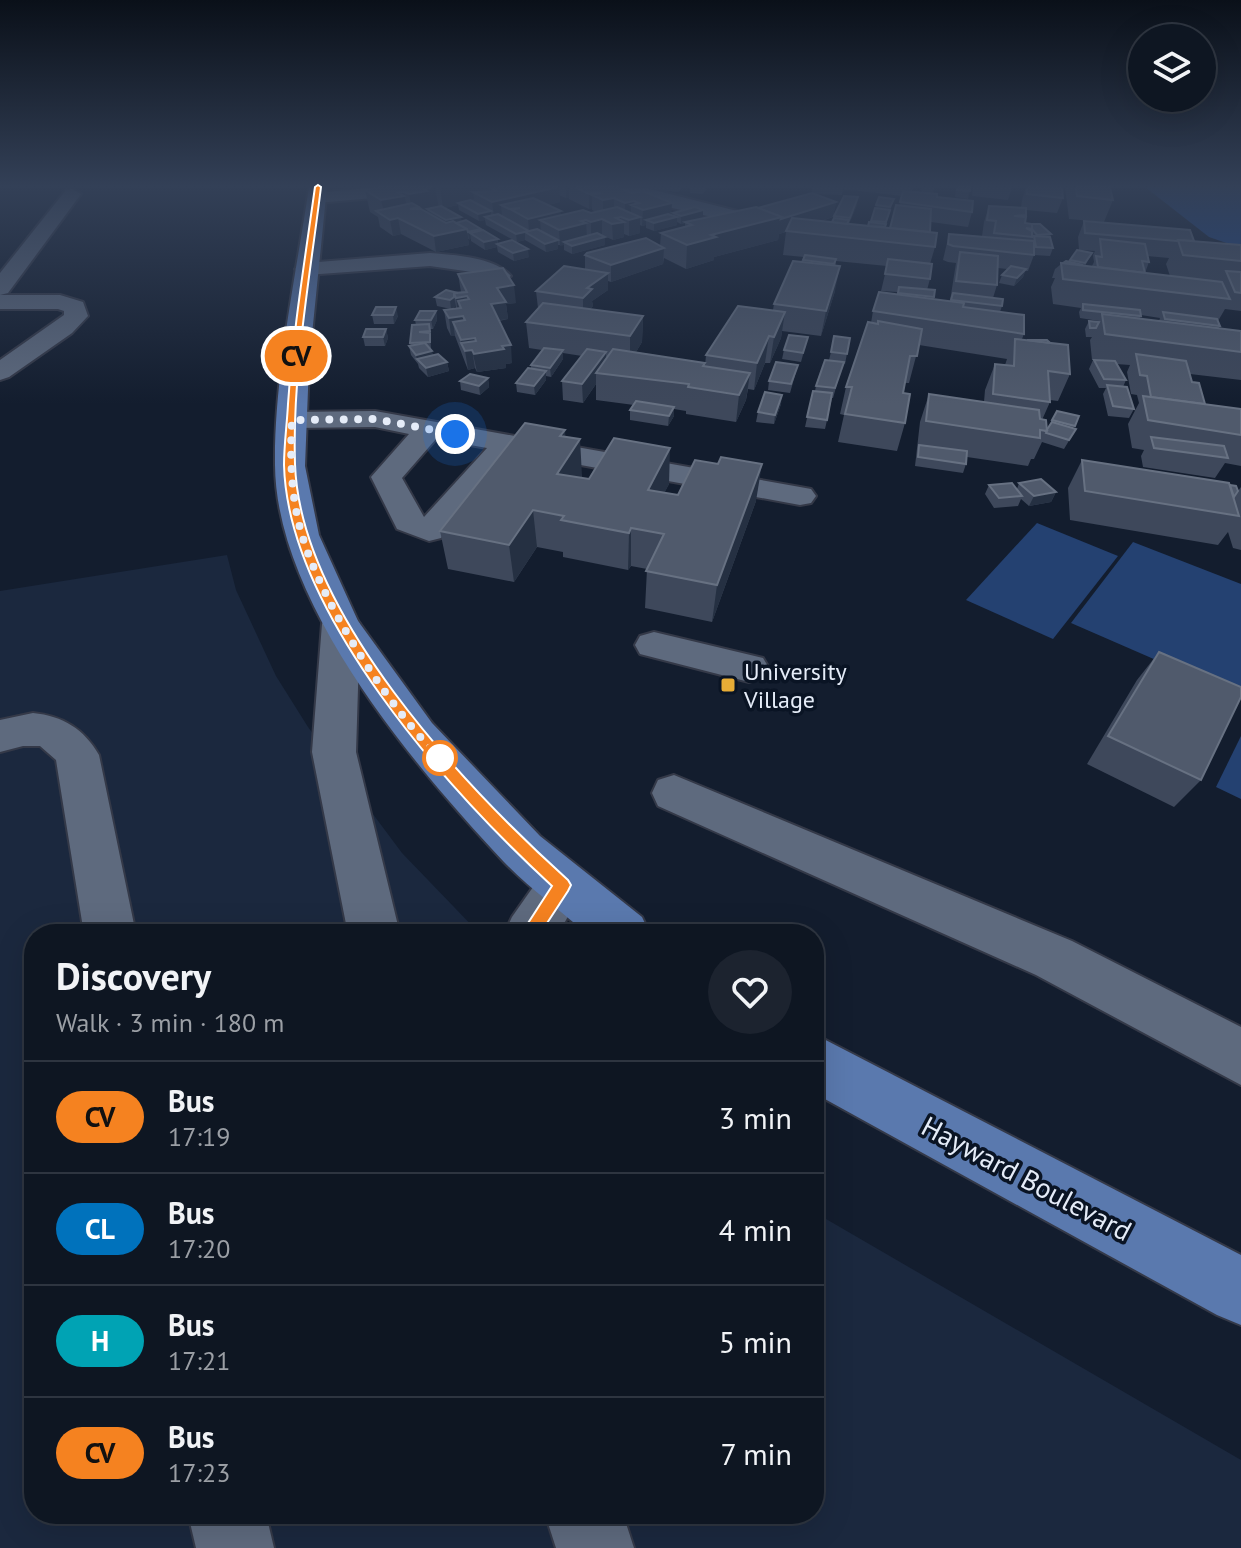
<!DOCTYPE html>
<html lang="en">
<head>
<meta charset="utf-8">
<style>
  :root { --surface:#0e1622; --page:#1c232f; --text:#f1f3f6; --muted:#9b9fa5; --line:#2e3540 }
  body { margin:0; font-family:"PT Sans",sans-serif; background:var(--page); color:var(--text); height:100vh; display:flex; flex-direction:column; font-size:30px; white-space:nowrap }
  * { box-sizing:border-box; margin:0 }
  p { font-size:26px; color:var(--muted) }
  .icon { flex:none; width:44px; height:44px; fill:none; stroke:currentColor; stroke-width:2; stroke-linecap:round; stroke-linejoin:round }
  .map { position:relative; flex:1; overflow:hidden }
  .details { position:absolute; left:24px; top:924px; width:800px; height:600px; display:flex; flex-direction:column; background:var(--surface); border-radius:32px; box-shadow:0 8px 32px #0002,0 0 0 2px var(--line) }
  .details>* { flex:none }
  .badge { padding:0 16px; border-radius:26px; font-size:28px; line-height:52px }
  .tools { position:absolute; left:1128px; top:24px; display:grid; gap:16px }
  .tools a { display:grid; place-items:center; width:88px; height:88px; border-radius:50%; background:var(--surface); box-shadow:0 8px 32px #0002,0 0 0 2px var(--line); font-size:40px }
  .you { position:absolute; width:40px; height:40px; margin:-20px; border:6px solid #fff; border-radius:50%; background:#1a73e8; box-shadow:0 0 0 12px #1a73e833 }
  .map>.badge { position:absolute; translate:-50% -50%; box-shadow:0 0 0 4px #fff }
  .round { display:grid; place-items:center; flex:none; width:84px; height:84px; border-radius:42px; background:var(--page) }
  .head { display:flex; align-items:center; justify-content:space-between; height:136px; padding:0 32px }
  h1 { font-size:38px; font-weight:700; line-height:60px }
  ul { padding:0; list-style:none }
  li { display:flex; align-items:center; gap:24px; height:112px; padding:0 32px; border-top:2px solid var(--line) }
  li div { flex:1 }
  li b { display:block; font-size:30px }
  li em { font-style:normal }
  li .badge { min-width:88px; font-weight:700; text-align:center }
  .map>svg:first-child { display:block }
</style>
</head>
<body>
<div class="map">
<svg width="1241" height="1548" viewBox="0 0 1241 1548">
  <rect width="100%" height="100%" fill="#131d2e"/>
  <polygon fill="#1b283e" points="227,555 236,590 276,676 308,727 402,853 480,934 34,934 34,1514 814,1514 814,1212 1241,1460 1241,1548 0,1548 0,591"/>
  <g fill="#244171">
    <polygon points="1037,523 1118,556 1053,639 966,600"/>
    <polygon points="1133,542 1241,584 1241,697 1071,623"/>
    <polygon points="1241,736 1241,799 1216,787"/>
  </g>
  <polygon fill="#1f488d" points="1145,187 1241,187 1241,248 1209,237"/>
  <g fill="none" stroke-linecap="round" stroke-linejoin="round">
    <g stroke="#343948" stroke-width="4">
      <g id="minor">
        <polygon points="377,187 449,187 440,192 317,203 308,198 317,193"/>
        <polygon points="614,187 642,187 737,211 739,215 730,221 659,205"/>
        <polygon points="72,189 81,194 8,293 0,295 0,273 66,190"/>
        <path d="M 430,253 C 454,255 495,257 511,276 L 500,282 L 472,272 L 430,266 L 306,275 L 295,269 L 306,263 Z"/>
        <polygon points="0,295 60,295 83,302 88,316 72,333 9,377 0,380 0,360 64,315 64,311 58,309 0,309"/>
        <path d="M 375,411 L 800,487 L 811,489 L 816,496 L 811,503 L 800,505 L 515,453 L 441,538 L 429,541 L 397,529 L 371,477 L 409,434 L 375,427 L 292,428 L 282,426 L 278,420 L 282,414 L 292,412 ZM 436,439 L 487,448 L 424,517 L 402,478 Z"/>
        <polygon points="341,612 354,615 360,624 356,752 400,934 348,934 312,752 322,624 328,615"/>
        <polygon points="654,632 763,658 769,668 763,678 749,682 640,654 635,645 640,636"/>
        <path d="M 33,713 C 63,716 84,729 99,755 L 136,934 L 84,934 L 56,760 L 40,746 L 23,746 L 0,752 L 0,720 Z"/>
        <polygon points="674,775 1072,941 1241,1027 1241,1085 1036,975 658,806 652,793 658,780"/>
        <polygon points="562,864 579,870 586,885 558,934 504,934 512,917 545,870"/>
        <polygon points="188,1514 266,1514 274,1548 196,1548"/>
        <polygon points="545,1514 623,1514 634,1548 556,1548"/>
      </g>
    </g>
    <g stroke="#343948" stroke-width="4">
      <g id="major">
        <path d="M 309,187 L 327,187 L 309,364 L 305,466 L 319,535 L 358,621 L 432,723 L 540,836 L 642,917 L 650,934 L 587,934 C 560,910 529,888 504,862 C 413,765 276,603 275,465 C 274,377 296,275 309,187 Z"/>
        <polygon points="814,1034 1241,1255 1241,1325 1217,1315 814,1093"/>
      </g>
    </g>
    <use href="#minor" fill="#5e6a7e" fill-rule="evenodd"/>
    <use href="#major" fill="#5a79ae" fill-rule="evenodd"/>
  </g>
  <g fill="#3e485b" fill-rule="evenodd">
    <path d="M 378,187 L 617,187 L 673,216 L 673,213 L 703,218 L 758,208 L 812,193 L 812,188 L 806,187 L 913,187 L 912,191 L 921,192 L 922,187 L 935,187 L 933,193 L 937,197 L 972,212 L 968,227 L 931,222 L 930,232 L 935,247 L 930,264 L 930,279 L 927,290 L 935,290 L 934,299 L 950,301 L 956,263 L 948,262 L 943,260 L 949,234 L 990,237 L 982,236 L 984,222 L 989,206 L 1021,208 L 1022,200 L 1026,187 L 1055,187 L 1063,198 L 1057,213 L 1026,210 L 1025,217 L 1025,223 L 1051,234 L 1050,237 L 1053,248 L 1050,256 L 1034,255 L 1028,271 L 1025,271 L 1023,277 L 1014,286 L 999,283 L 1002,275 L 1007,269 L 998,268 L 997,285 L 993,298 L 1002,306 L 1000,312 L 1024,334 L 1022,339 L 1070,374 L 1058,401 L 1050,400 L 1050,402 L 1042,420 L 1047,430 L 1052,420 L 1079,416 L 1073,428 L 1076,429 L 1064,449 L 1042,442 L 1034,459 L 1031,459 L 1028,466 L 967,457 L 966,464 L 963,473 L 915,466 L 920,422 L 929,394 L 984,402 L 985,390 L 995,364 L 1005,365 L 1007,359 L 919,345 L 909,383 L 905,383 L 903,393 L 905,423 L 897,451 L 838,442 L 844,415 L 840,414 L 846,387 L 871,323 L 873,311 L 897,295 L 897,292 L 881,291 L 887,266 L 836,261 L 835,291 L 821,336 L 782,331 L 781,338 L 770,363 L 765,363 L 754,390 L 748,389 L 746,400 L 736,422 L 686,414 L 686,411 L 674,409 L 674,416 L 668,426 L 630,420 L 630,410 L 634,405 L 596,400 L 596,384 L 583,403 L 563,400 L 562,381 L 582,356 L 563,353 L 563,359 L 551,377 L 546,376 L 546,380 L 535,395 L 517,392 L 516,383 L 531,369 L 531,365 L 542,350 L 529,348 L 526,322 L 538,308 L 536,291 L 585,270 L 585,255 L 660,246 L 661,233 L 685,226 L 685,223 L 681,224 L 677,222 L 677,225 L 654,231 L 646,228 L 646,225 L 642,226 L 640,225 L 640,233 L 629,236 L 624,234 L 624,237 L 613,240 L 602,235 L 605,237 L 605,245 L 572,254 L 564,250 L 564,245 L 558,245 L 558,249 L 546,252 L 525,240 L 517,242 L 486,225 L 485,220 L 479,221 L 459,210 L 458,205 L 444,208 L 461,217 L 461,222 L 481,229 L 482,231 L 498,239 L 498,244 L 529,257 L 514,261 L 498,252 L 497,247 L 485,250 L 471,241 L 471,239 L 468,239 L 469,245 L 436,252 L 401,234 L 393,236 L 380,227 L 378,217 L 370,212 L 365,190 ZM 843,189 L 902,196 L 899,206 L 889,228 L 885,228 L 886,224 L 894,199 L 876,205 L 870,223 L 868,226 L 849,224 L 857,205 L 834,216 L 832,222 L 822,221 L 833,217 L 836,202 L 814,194 L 842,195 ZM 559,195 L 566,198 L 569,198 L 569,199 L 589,209 L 592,208 L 592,210 L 596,212 L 561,215 L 548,205 L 560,202 ZM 786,232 L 783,255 L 804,257 L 774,304 L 773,310 L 706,355 L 705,366 L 705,363 L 636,352 L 642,342 L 643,316 L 590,309 L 593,306 L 592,301 L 608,290 L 608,281 L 611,282 L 663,264 L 664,258 L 686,269 L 714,260 L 714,257 L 778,240 L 779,234 Z"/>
    <polygon points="646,187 683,187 679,192 646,189"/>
    <polygon points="690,187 707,187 703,194 690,193"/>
    <polygon points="956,187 970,187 968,199 955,197"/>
    <polygon points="973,187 1012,187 1008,200 972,196"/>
    <polygon points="1065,187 1110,187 1113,200 1104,222 1069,219"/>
    <path d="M 1084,221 L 1194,241 L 1241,245 L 1241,311 L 1225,309 L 1218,321 L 1220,326 L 1218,329 L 1241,331 L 1241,380 L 1190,374 L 1192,382 L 1205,404 L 1241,409 L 1241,466 L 1225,463 L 1215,478 L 1143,467 L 1141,456 L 1144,450 L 1132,448 L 1128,424 L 1139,403 L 1137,395 L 1131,394 L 1127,372 L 1130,365 L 1116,364 L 1126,380 L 1123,387 L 1134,409 L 1129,418 L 1108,416 L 1103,394 L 1106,388 L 1099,388 L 1089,369 L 1093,360 L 1092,360 L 1090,340 L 1092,337 L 1086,337 L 1085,329 L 1089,321 L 1099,321 L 1080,318 L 1079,312 L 1081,308 L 1053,304 L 1051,287 L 1055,278 L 1052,278 L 1055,269 L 1060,265 L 1061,263 L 1069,261 L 1070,260 L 1092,253 L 1085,266 L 1092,266 L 1094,262 L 1093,255 L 1095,251 L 1079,250 L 1078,237 ZM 1147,256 L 1169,258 L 1166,264 L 1170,276 L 1145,273 L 1149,262 ZM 1141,315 L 1160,318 L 1159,321 L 1140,319 Z"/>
    <polygon points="458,274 516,303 506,304 508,319 499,321 512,363 506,364 506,368 477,372 475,368 468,370 455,336 451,336 447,328 444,310 456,309 456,306 451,309 437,306 435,297 461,292"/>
    <polygon points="436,311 437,320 433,329 430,329 431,350 433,355 447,362 449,371 428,377 419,368 418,364 411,355 409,346 411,346 410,343 416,325 415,320"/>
    <polygon points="372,315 398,316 394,324 374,324"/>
    <polygon points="386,329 388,338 385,346 365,346 363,337"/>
    <polygon points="808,337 801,362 782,359 784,350"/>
    <polygon points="850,338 845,364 843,363 833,398 832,398 825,429 805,427 813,391 815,391 816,386 829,360 831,352"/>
    <polygon points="798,365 790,393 768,390 769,381"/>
    <polygon points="488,378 489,387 480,395 461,390 460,381"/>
    <polygon points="781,404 774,424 756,422 758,412"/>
    <polygon points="565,437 582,476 581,478 669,484 664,493 678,495 756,501 712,622 645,608 647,569 631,566 628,570 563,557 563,552 537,547 514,582 448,569 440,531"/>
    <polygon points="1082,460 1230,485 1238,491 1241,487 1241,550 1233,548 1228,532 1218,545 1070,520 1068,488"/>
    <polygon points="1019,483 1056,492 1051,502 1029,506 1021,499 1018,506 994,508 985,494 989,485 1017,489"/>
    <polygon points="1159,652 1201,780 1174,807 1087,764 1137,680"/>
  </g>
  <g fill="#253042">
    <polygon points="435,187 439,209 427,209 427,214 412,209 409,194 424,189"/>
    <polygon points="440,187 492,187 493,189 491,188 492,197 473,192 474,199 458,203 458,205 443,208"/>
    <polygon points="559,187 560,202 520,211 501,205 502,215 494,217 492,202"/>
    <rect x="566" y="187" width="3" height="11"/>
    <polygon points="404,192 408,214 398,218 401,234 393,236 390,220 385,216 381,200"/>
    <polygon points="597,192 597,197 592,195 592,208 589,209 589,194"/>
    <polygon points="858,197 857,205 848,226 850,218"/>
    <polygon points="614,198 614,213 603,215 603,200"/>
    <polygon points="634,201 634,206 631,205 631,217 625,218 625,203"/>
    <polygon points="836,202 833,217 779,234 778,240 714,257 714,260 686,269 687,245 711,235"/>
    <polygon points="672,203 671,218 646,220 646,225 642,226 643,210"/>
    <polygon points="703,210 703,218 681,224 681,216"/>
    <polygon points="491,211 491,219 485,217 485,220 479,221 478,214"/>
    <polygon points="561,211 561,227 540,220 541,232 525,232 525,240 517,242 516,234 529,231 528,219"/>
    <polygon points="461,217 462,225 448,228 446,220"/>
    <polygon points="621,217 621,222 624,222 624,237 613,240 612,224 616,218"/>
    <polygon points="640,217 640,233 629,236 629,220"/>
    <polygon points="677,217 677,225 654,231 654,223"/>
    <polygon points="602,219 602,235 591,238 591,222"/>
    <polygon points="586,220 587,239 564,242 564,245 560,246 559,230"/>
    <polygon points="467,229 469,245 436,252 434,236"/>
    <polygon points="481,229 482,237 470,233 471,239 469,240 468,232"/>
    <polygon points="605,237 605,245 572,254 572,246"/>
    <polygon points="498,239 497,247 485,250 484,242"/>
    <polygon points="558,240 558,249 546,252 545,244"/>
    <polygon points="664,248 663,264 611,282 611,265"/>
    <polygon points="528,249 529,257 514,261 513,253"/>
    <polygon points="840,266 835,291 821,336 826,311"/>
    <polygon points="1026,269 1023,277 1014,286 1017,278"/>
    <polygon points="608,273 608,290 592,301 593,306 583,316 583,298 587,288"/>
    <polygon points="514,285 516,303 506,304 508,319 493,321 491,304 497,288"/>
    <polygon points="467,296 469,313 461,308 458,301 460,315 458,315 456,298"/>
    <polygon points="454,297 456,306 451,309 450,300"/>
    <polygon points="396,307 398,316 394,324 393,315"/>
    <polygon points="436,311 437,320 433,329 431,320"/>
    <polygon points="785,312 781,338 770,363 774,337"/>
    <polygon points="463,316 466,334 453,322 455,336 451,336 449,318"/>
    <polygon points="643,316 642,342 630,362 630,336"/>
    <polygon points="386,329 388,338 385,346 383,337"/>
    <polygon points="769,336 765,363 754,390 757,363"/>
    <polygon points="475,338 477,353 511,345 512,363 506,364 506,368 477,372 472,350 475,368 468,370 465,351 462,347 461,340"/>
    <polygon points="563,350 563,359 551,377 550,368"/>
    <polygon points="432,351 434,360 417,359 418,364 416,355"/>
    <polygon points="606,352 606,370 596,373 596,384 583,403 582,384"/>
    <polygon points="447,362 449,371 428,377 426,368"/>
    <polygon points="546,371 546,380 535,395 534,386"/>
    <polygon points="750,373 746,400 736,422 739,395"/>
    <polygon points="488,378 489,387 480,395 479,386"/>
    <polygon points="782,395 781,404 774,424 775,415"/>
    <polygon points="674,407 674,416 668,426 669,416"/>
    <polygon points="565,430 567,460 580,439 582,476 560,510 557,474 560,436"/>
    <polygon points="670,448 669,484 647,527 648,490"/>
    <polygon points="762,464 756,501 712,622 717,585"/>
    <polygon points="1056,492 1051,502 1029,506 1034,496"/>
    <polygon points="533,510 537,547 514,582 509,545"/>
    <polygon points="631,528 631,566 628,570 629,533"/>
  </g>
  <g fill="#505a6c" stroke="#677182" stroke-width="2">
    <polygon points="378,187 432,187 424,189 427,191 409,194 404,192 399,193 404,196 381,200 365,190"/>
    <polygon points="497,187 558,187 492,202 473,192 496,191 491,188"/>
    <polygon points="575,187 617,187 632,193 643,191 672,203 643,210 631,205 639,203 634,201 625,203 614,198 603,200 592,195 600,193 597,192 589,194"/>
    <polygon points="957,187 970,187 970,191 957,190"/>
    <polygon points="1027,187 1062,188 1063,198 1027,194"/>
    <polygon points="1076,187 1110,187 1113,200 1077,196"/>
    <polygon points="903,191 937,194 937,197 973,201 972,212 900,202"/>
    <polygon points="812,193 836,202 781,219 782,217 758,208"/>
    <polygon points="844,196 858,197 850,218 834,216"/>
    <polygon points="879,197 894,199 890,207 876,205"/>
    <polygon points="533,198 561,211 528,219 512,210 520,208 509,209 501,205"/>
    <polygon points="470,200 491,211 478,214 458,203"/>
    <polygon points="412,203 419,207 410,209 421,209 446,223 453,221 467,229 434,236 398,218 390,220 376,211"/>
    <polygon points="896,205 931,209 930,232 890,228"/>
    <polygon points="441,206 461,217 446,220 427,209"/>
    <polygon points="989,206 1026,208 1026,215 1014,216 1026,217 1025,223 1032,224 1032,229 1026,228 1032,231 1032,237 994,233 996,221 987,220"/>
    <polygon points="617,207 640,217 629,220 621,217 616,218 624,222 612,224 602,219 591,222 586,220 581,221 586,223 559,230 540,220 583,210 591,213"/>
    <polygon points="695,207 703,210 681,216 673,213"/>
    <polygon points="756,207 782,217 711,235 716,237 687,245 661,233 692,225 685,222"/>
    <polygon points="875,208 890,210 886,222 871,221"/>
    <polygon points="498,214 529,231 516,234 485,217"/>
    <polygon points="668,214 677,217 654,223 646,220"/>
    <polygon points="792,218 937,233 935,247 786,231"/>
    <polygon points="834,218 849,220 847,224 832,222"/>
    <polygon points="466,220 481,229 468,232 467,229 456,223"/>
    <polygon points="1084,221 1190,230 1194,241 1178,240 1177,241 1085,233"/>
    <polygon points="869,222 886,224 885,227 868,226"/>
    <polygon points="1032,224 1040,224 1051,234 1037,235 1032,229"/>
    <polygon points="537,229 558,240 545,244 525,232"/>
    <polygon points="483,230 498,239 484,242 470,233"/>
    <polygon points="597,233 605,237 572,246 564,242"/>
    <polygon points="949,234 1034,241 1034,255 953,246 948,244"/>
    <polygon points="1034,236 1050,237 1053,248 1036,247"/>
    <polygon points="646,238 664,248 611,265 585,255 587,253"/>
    <polygon points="1100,239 1145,244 1149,262 1142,261 1145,273 1098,267 1096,256 1102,257"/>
    <polygon points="512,240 528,249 513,253 497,244"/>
    <polygon points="1178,240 1241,245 1241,261 1183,255"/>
    <polygon points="1077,250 1092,253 1085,263 1070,260"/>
    <polygon points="960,252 998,256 997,285 956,281"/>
    <polygon points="805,255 836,259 834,264 803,260"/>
    <polygon points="888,259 932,264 930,279 885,274"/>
    <polygon points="793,261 840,266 826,311 774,304"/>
    <polygon points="1066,261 1083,265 1063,263"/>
    <polygon points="1061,263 1222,282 1230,299 1063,279"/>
    <polygon points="564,266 608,273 587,288 592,289 583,298 536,291"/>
    <polygon points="1011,266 1026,269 1017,278 1002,275"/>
    <polygon points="503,268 514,285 497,288 506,302 491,304 511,345 502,346 504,349 474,354 472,350 465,351 461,343 476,341 475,338 461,340 453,322 465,320 463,316 449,318 444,310 461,308 458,301 469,299 467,296 456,298 454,293 467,292 458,274"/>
    <polygon points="1226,271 1241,272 1241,293 1235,292"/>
    <polygon points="899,287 935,290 934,297 898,293"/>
    <polygon points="446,290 458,293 454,293 454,297 450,300 435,297"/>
    <polygon points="879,292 964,303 963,307 1024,315 1024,334 873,311"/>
    <polygon points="953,293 1003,299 1002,306 951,300"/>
    <polygon points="543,303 643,316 630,336 526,322"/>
    <polygon points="1083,304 1140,310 1141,316 1083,310"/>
    <polygon points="738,306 785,312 774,337 769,336 757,363 706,355"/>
    <polygon points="376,307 396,307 393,315 372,315"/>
    <polygon points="420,311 436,311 431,320 415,320"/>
    <polygon points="1163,312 1217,319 1220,326 1165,319"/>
    <polygon points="1102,314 1241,331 1241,352 1105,334"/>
    <polygon points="878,321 922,329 917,356 910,356 903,393 910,394 905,423 845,414 852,387 846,387 868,322 878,324"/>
    <polygon points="1089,321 1099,322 1096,328 1090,328"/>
    <polygon points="429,324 430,331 419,332 430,333 430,342 410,343 412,325"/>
    <polygon points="366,329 386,329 383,337 363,337"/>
    <polygon points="789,335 808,337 803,353 784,350"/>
    <polygon points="834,336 850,338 847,354 831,352"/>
    <polygon points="1015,339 1068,345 1070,374 1048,371 1050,402 993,394 995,364 1014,366"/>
    <polygon points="1027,340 1047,340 1050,343"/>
    <polygon points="425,343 432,351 416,355 409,346"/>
    <polygon points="544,348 563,350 550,368 531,365"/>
    <polygon points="587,349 606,352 582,384 562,381"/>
    <polygon points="613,349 705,363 703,366 750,373 739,395 688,387 689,384 596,373"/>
    <polygon points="438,354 447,362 426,368 417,359"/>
    <polygon points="1136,354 1186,361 1192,382 1199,383 1205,404 1151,397 1147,376 1140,375"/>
    <polygon points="825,360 844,362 835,388 816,386"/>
    <polygon points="1094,360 1115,361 1126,380 1104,379"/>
    <polygon points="776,362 798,365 791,384 769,381"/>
    <polygon points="528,368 546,371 534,386 516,383"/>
    <polygon points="470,374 488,378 479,386 460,381"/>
    <polygon points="1107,385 1127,387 1134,409 1113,406"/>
    <polygon points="813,391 832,393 827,420 807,417"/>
    <polygon points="765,392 782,395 775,415 758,412"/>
    <polygon points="929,394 1039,410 1040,419 1046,420 1047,431 1040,430 1040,438 926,421"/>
    <polygon points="1143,396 1241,409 1241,435 1148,420"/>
    <polygon points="636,401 674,407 669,416 630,410"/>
    <polygon points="1057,411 1079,416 1075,426 1052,420"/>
    <polygon points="1052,422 1076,429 1069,440 1046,433 1047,431 1046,431"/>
    <polygon points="525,423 565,430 560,436 580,439 557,474 589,479 614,438 670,448 648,490 678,495 695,460 718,464 721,457 762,464 717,585 646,571 664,534 631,528 629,533 561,520 564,516 533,510 509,545 440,531"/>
    <polygon points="1151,437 1224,446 1228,458 1154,448"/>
    <polygon points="919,445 967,451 966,464 918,457"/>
    <polygon points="1082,460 1229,483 1239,516 1085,491"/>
    <polygon points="1041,479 1056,492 1034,496 1019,483"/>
    <polygon points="1012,483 1022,496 999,498 989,485"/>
    <polygon points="1230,485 1236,486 1238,491 1234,497"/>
    <polygon points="1159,652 1241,687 1241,697 1201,780 1108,736"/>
  </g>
  <linearGradient id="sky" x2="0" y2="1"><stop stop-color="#0a1019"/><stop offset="0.46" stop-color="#334057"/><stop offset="1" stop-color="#334057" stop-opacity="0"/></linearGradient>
  <rect width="1241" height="404" fill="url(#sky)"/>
  <path fill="#f58220" stroke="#fff" stroke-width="2" d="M 318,185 L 321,187 C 310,277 292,374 295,464 C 300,613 463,785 568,880 L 571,885 L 568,891 L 536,940 L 530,942 L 523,940 L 521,934 L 552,886 C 448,790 288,613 284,465 C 284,445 287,424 288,404 C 293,332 305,259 315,187 Z"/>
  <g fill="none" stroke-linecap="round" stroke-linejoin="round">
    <path stroke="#e5ecf8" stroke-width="8" stroke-dasharray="0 14.4" d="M 440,758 C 389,708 322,604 302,535 C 291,498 290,459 292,420 L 375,419 L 455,434"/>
  </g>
  <rect fill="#e7ac36" stroke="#0a1424" stroke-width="3" x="720" y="677" width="16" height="16" rx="4"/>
  <circle fill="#fff" stroke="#f58220" stroke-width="4" cx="440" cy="758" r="16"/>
  <g text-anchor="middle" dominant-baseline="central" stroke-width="7" stroke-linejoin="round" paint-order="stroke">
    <g font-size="24" fill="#e5ecf8" stroke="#0a1424" text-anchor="start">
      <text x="744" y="671">University<tspan x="744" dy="28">Village</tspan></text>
    </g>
    <g font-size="28" fill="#e5ecf8" stroke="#0a1424">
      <text transform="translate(1027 1178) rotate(28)">Hayward Boulevard</text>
    </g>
  </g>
</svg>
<div class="tools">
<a><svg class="icon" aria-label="layers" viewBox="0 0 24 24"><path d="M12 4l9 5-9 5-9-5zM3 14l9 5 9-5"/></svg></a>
</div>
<div class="you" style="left:455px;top:434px"></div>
<b class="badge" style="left:296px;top:356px;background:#f58220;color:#111">CV</b>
<section class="details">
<div class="head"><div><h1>Discovery</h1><p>Walk · 3 min · 180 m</p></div><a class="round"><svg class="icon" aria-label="heart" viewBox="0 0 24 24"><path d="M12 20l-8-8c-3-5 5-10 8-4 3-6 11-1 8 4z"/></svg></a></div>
<ul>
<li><span class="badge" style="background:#f58220;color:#111">CV</span><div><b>Bus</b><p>17:19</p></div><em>3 min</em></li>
<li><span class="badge" style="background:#0072bc;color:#fff">CL</span><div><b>Bus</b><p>17:20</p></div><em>4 min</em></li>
<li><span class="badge" style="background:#00a3b4;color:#fff">H</span><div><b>Bus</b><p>17:21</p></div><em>5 min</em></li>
<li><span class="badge" style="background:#f58220;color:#111">CV</span><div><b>Bus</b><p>17:23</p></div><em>7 min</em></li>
</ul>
</section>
</div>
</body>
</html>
